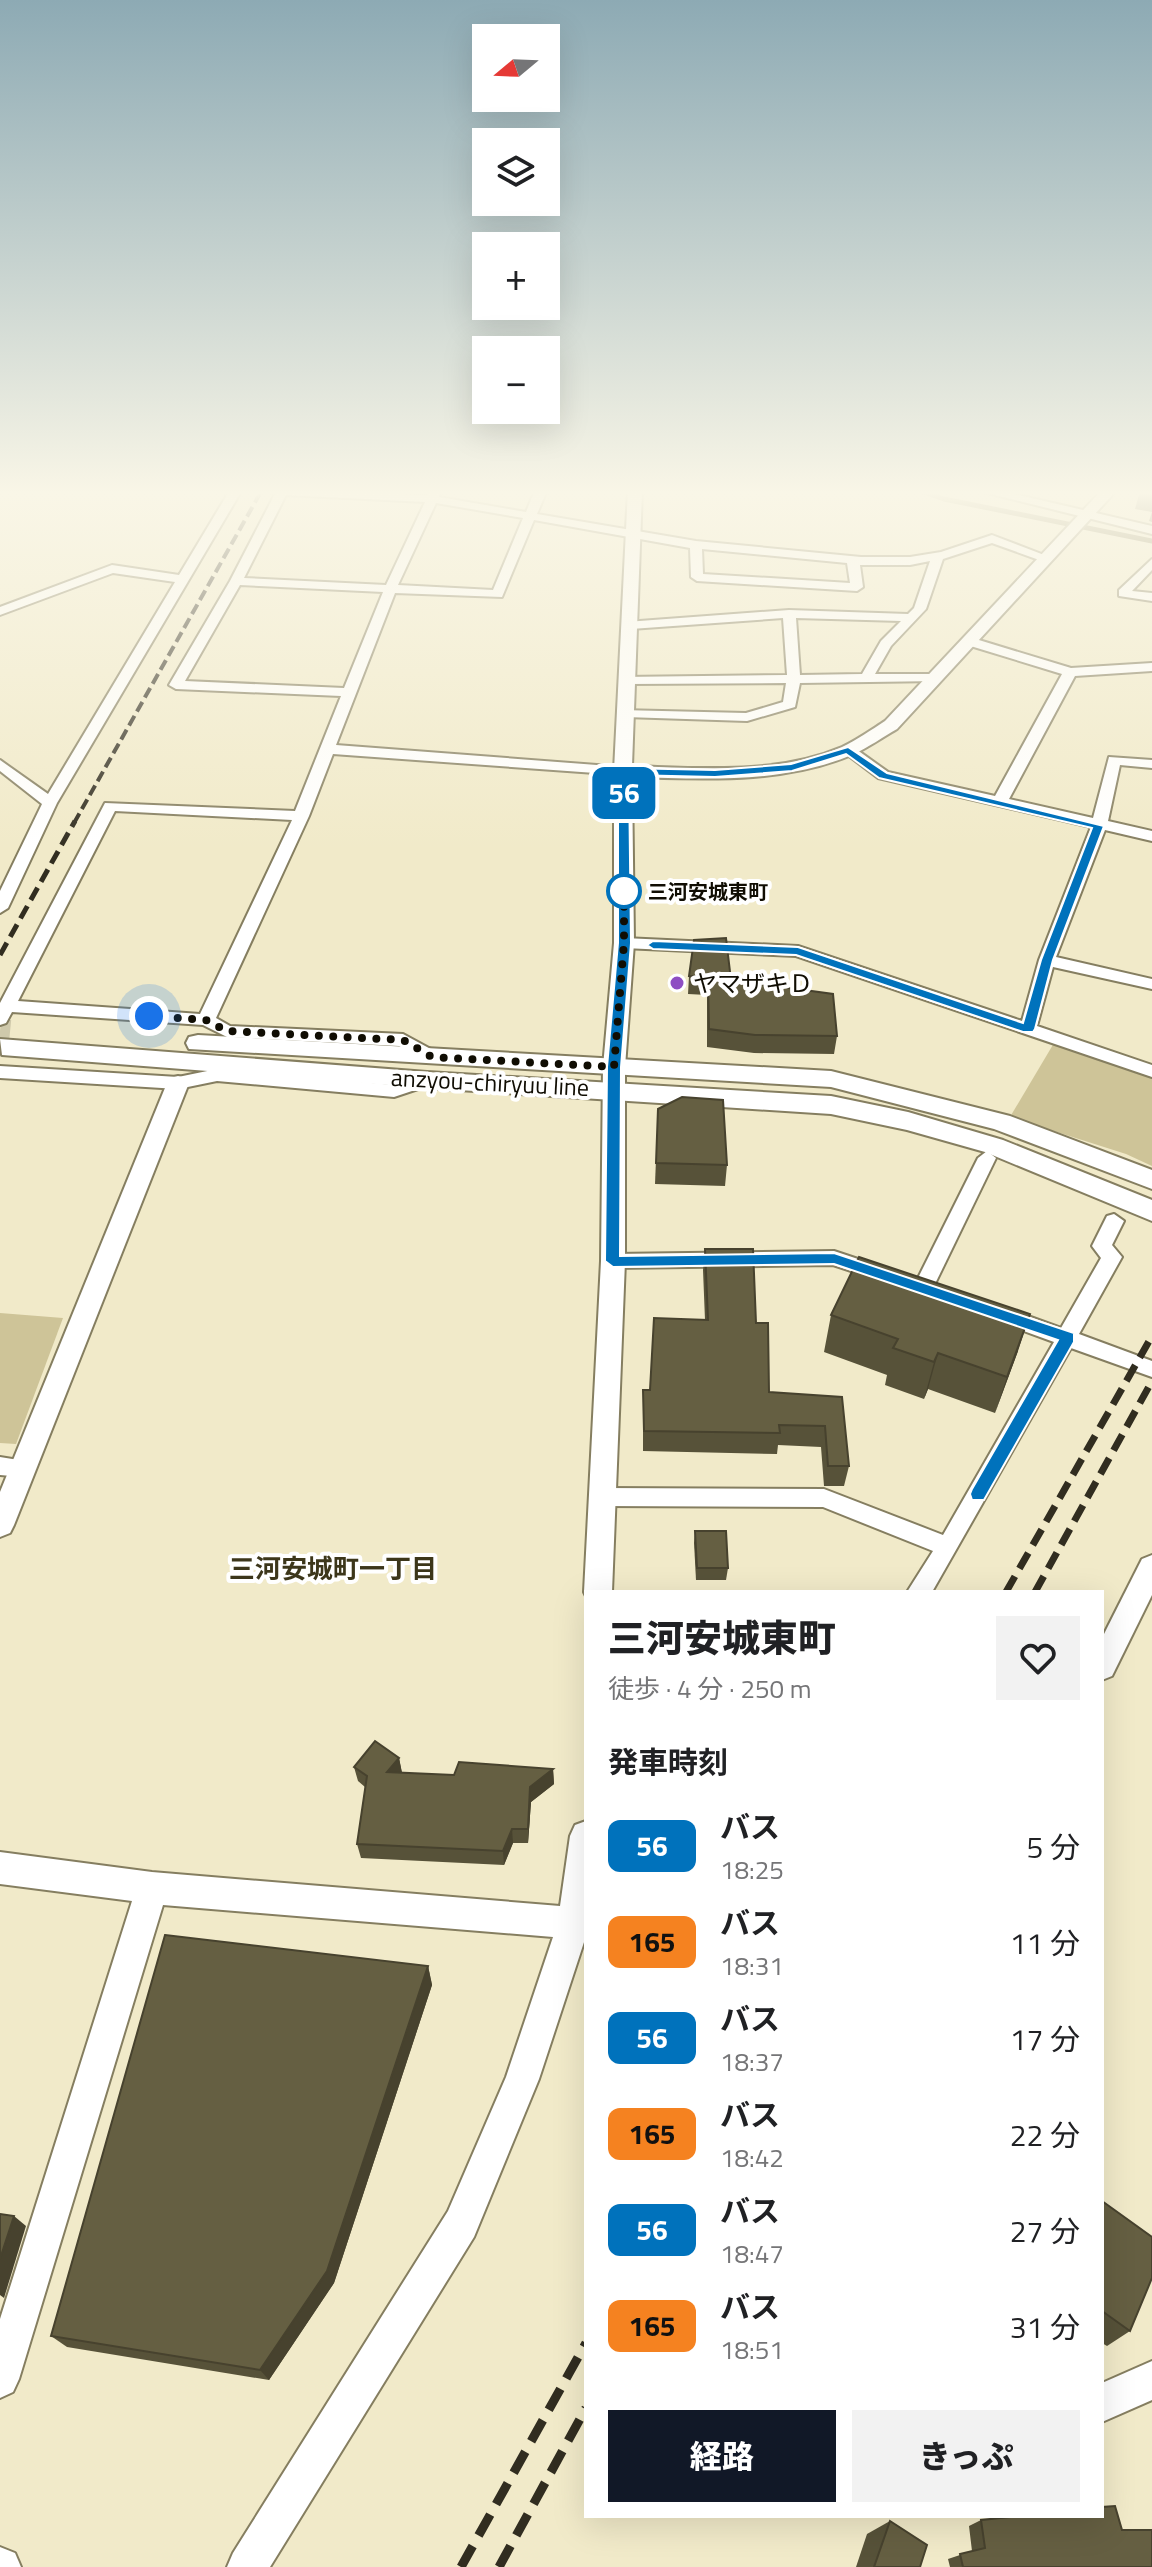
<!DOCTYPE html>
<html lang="ja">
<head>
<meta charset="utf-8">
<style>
  :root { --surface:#fff; --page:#f2f2f2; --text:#202124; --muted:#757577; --accent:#111827 }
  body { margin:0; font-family:"Titillium Web","Noto Sans JP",sans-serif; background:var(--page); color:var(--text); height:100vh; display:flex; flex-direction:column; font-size:30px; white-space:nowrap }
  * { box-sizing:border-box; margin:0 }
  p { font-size:26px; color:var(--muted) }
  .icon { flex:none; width:44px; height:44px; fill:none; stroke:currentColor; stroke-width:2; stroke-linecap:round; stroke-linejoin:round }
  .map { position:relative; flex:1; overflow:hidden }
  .drawer { position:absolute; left:584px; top:1590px; width:520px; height:928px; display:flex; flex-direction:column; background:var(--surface); border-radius:0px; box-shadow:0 8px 32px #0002 }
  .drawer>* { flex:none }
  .badge { padding:0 16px; border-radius:12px; font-size:28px; line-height:52px }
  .needle { width:52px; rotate:251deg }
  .fabs { position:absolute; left:472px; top:24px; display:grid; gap:16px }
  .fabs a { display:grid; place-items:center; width:88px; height:88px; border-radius:0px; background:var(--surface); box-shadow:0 8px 32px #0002; font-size:40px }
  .you { position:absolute; width:40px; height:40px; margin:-20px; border:6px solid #fff; border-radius:50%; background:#1a73e8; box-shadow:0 0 0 12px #1a73e833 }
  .map>.badge { position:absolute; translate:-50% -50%; box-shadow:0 0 0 4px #fff }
  h2 { padding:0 24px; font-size:30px; line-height:72px }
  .round { display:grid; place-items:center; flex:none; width:84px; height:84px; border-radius:0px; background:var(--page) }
  .summary { display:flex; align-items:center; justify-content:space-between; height:136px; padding:0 24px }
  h1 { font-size:38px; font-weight:800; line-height:60px }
  .button { display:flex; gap:16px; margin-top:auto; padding:16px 24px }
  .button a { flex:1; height:92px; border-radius:0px; background:var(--accent); color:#fff; font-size:32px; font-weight:800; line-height:92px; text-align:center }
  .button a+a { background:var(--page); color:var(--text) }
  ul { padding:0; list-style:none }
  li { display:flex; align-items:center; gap:24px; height:96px; padding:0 24px }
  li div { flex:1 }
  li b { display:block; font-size:30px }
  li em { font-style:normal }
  li .badge { min-width:88px; font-weight:700; text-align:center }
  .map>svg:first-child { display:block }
</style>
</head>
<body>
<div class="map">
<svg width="1152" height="2567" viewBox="0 0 1152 2567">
  <rect width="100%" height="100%" fill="#f1eac9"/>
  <g fill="#cec498">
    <polygon points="1054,1043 1152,1075 1152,1166 1126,1154 1010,1117"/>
    <polygon points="0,1313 63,1318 16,1444 0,1443"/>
  </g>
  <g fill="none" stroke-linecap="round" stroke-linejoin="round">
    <polyline stroke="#797048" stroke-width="5" points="918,490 944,499 1152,541"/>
    <polyline stroke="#cfc9ab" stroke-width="24" stroke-dasharray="24 12" stroke-linecap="butt" points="0,1031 10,1032"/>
    <g stroke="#857e60" stroke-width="4">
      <g id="minor">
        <polygon points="230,490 242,490 57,803 8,908 0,913 0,891 42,804 0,771 0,760 48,794 175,582 113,573 0,615 0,607 112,565 179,575"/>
        <path d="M 277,490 L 428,495 L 430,490 L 442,490 L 439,497 L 526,512 L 535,490 L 547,490 L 537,514 L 696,541 L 861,557 L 910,557 L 941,552 L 992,535 L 1052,558 L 1042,561 L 992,543 L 943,559 L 926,609 L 891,646 L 875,674 L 934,674 L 939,675 L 939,681 L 800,683 L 795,707 L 747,721 L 625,717 L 618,713 L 620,710 L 746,713 L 783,702 L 786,683 L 626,684 L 621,683 L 621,677 L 787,675 L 783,618 L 631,629 L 625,625 L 626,622 L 789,610 L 908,614 L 914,608 L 930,561 L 910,565 L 860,565 L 863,587 L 857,591 L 697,581 L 691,577 L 690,548 L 534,520 L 502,597 L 395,593 L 336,745 L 623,767 L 630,771 L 623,775 L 333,754 L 309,816 L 216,1018 L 230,1026 L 403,1034 L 438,1053 L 441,1057 L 438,1061 L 426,1061 L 399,1046 L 227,1037 L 203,1025 L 12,1012 L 6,1023 L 0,1025 L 0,1003 L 105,803 L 295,811 L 341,696 L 176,689 L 169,685 L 230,581 ZM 286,495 L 425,502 L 386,585 L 244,578 ZM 436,503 L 523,518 L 493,590 L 398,585 ZM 702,549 L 847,563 L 850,583 L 703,574 ZM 240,585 L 383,592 L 344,688 L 185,681 ZM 796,618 L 901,621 L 881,641 L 862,674 L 800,675 ZM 115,811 L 292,820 L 200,1014 L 18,1001 Z"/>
        <polygon points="975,490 997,490 1152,526 1152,534"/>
        <polygon points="1152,559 1152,570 1132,591 1152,593 1152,601 1119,596 1119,590"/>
        <polygon points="969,637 1071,668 1152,663 1152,671 1075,676 1009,799 1093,818 1109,757 1152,760 1152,768 1120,765 1108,821 1152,831 1152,841 1105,830 1056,957 1152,979 1152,989 1053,967 1037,1026 1152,1065 1152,1077 796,956 624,948 616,943 624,938 798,946 1022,1021 1039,960 1091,827 878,778 841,750 848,746 853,747 888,772 995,796 1062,674 964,644 964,638"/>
        <polygon points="0,1066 178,1077 217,1069 393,1085 427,1074 436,1080 433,1084 394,1097 217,1081 178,1089 0,1078"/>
        <polygon points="987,1151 996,1158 933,1288 930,1293 916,1293 913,1288 978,1158"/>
        <polygon points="1114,1214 1124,1221 1112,1245 1122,1257 1079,1334 1152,1361 1152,1377 1071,1348 932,1592 907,1592 933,1551 823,1507 602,1506 594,1504 591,1497 594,1490 602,1488 824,1489 943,1535 1054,1342 996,1321 993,1315 996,1309 1003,1307 1061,1328 1101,1258 1092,1246 1107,1216"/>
        <polygon points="834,1251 885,1268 888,1273 885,1278 878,1280 833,1265 613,1268 606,1266 603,1261 606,1256 613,1254"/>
        <polygon points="0,1457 31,1462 34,1468 31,1474 23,1477 0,1475"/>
      </g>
    </g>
    <g stroke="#857e60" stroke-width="4">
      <g id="tertiary">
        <path d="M 628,490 L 642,490 L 632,766 C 701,768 776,775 842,747 C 857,740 871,730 885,721 L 1102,490 L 1117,490 L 897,729 C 883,737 869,747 854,754 C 784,784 706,779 632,777 L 634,943 L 625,1067 L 625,1261 L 612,1592 L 586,1592 L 586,1596 L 584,1592 L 601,1261 L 603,1067 L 614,943 L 614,771 Z"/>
        <polygon points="178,1076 186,1078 189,1083 14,1525 10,1533 0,1537 0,1492 167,1083 170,1078"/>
        <polygon points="1152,1555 1152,1595 1112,1676 1102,1680 1102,1638 1142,1559"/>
        <polygon points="586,1821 586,1936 539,2079 474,2237 270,2567 227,2567 233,2553 448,2211 506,2077 553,1937 163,1905 19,2379 13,2392 0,2398 0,2319 132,1901 0,1884 0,1852 152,1872 560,1906 570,1836 575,1825"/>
        <polygon points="1152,2361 1152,2400 1102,2422 1102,2383"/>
        <polygon points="0,2547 15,2553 21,2567 0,2567"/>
      </g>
    </g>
    <g stroke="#857e60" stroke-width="4">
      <g id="secondary">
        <polygon points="198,1035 831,1071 1010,1116 1152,1170 1152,1189 994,1129 831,1087 189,1049 186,1043 189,1037"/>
        <polygon points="0,1039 427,1072 831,1096 908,1112 1003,1140 1152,1200 1152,1221 985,1152 907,1130 831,1114 427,1088 2,1055"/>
      </g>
    </g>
    <use href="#minor" fill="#fff" fill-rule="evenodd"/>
    <use href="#tertiary" fill="#fff" fill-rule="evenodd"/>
    <use href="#secondary" fill="#fff" fill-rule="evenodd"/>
    <polyline stroke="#312d20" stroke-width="4" stroke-dasharray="11 5" stroke-linecap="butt" points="74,823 262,490"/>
    <polyline stroke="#312d20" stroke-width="5" stroke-dasharray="14 7" stroke-linecap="butt" points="0,955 75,821"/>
    <g stroke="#312d20" stroke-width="7" stroke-dasharray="18 9" stroke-linecap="butt">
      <polyline points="1006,1592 1152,1336"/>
      <polyline points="1035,1592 1152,1381"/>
    </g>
    <g stroke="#312d20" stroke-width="9" stroke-dasharray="24 12" stroke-linecap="butt">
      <polyline points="461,2567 586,2343"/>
      <polyline points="499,2567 586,2408"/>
    </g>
  </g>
  <g fill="#575239">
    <polygon points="1152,490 1152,522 1149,521 1152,512 1135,509 1140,491"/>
    <polygon points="689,976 731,980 837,1036 834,1054 754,1053 707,1047 707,995 688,994"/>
    <polygon points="658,1109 727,1165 725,1186 655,1184"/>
    <polygon points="705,1249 756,1323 769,1392 842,1397 849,1466 844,1486 824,1486 821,1447 778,1445 777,1454 643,1451 643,1390 650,1390 705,1320 703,1270"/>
    <polygon points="831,1315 1018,1351 995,1413 928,1389 924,1399 885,1385 887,1375 824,1352"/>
    <polygon points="695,1531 728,1568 726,1580 696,1580 694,1543"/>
    <polygon points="399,1758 402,1773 454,1775 553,1769 554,1784 531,1802 528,1843 513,1843 504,1865 361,1858 357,1844 365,1787 358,1781 354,1767"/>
    <polygon points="428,1966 432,1985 334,2283 269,2380 67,2347 51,2336"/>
    <polygon points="1102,2201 1130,2331 1107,2346 1102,2343"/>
    <polygon points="981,2520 1122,2530 1152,2567 950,2567 948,2559 972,2551 969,2526"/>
    <polygon points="890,2521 920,2567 856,2567 867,2534"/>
  </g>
  <g fill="#47422e">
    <polygon points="1030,1314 1018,1351 995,1413 1007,1377"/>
    <polygon points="938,1353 928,1389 924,1399 934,1362"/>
    <polygon points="399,1758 402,1773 387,1772"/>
    <polygon points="553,1769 554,1784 531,1802 528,1843 528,1829 530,1787"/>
    <polygon points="512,1829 513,1843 504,1865 503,1851"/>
    <polygon points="428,1966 432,1985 334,2283 269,2380 260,2370"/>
    <polygon points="14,2216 26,2226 4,2298 0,2295 0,2259"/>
  </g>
  <g fill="#655f42" stroke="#47422e" stroke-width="2">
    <polygon points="726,938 731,980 833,994 837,1036 755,1035 709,1029 708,977 689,976 694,940"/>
    <polygon points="682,1097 723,1100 727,1165 656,1163 658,1109"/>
    <polygon points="705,1249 753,1249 756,1323 768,1323 769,1392 842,1397 849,1466 828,1466 825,1426 779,1425 780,1433 644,1431 643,1390 650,1390 654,1318 708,1320"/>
    <polygon points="859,1257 1030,1314 1007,1377 938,1353 934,1362 893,1348 898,1339 831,1315"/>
    <polygon points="695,1531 726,1531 728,1568 697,1568"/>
    <polygon points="375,1741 399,1758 387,1772 454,1775 459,1762 553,1769 530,1787 528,1829 512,1829 503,1851 357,1844 367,1776 354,1767"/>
    <polygon points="165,1935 428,1966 327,2271 260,2370 51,2336"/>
    <polygon points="1102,2201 1152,2237 1152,2278 1130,2331 1102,2311"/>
    <polygon points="0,2214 14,2216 0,2259"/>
    <polygon points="1115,2506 1122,2530 1152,2530 1152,2567 963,2567 960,2554 985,2548 981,2520 1020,2516 1102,2516 1102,2507"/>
    <polygon points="890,2521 927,2545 920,2567 874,2567"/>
  </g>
  <linearGradient id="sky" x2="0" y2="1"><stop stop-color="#8daab4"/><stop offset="0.58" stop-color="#f9f6e7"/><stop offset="1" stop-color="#f9f6e7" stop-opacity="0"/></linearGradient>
  <rect width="1152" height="850" fill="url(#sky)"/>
  <polygon fill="#0072bc" stroke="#fff" stroke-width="2" points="848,747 887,773 1104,826 1053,960 1035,1029 1033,1032 1023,1032 796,955 653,949 647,945 653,941 798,947 1023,1023 1041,960 1092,828 879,778 846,754 792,771 715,777 629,775 631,943 621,1067 620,1256 834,1253 1074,1333 1074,1342 984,1500 972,1500 970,1494 972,1489 1058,1340 834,1264 613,1267 605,1261 607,1067 618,943 618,771 623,768 715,770 791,764"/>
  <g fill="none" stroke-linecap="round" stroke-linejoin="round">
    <polyline stroke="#100d03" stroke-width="8" stroke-dasharray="0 14.4" points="149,1016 206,1020 227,1031 403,1040 432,1057 614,1067 624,943 624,891"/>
  </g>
  <circle fill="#fff" stroke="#0072bc" stroke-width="4" cx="624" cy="891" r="16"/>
  <circle fill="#8e4ec3" stroke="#fff" stroke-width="3" cx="677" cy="983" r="8"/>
  <g text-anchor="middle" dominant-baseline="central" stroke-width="8" stroke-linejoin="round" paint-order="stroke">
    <g font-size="20" font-weight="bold" fill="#100d03" stroke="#fff" text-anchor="start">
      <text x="648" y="891">三河安城東町</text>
    </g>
    <g font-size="24" fill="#100d03" stroke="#fff" text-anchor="start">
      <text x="693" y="983">ヤマザキＤ</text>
    </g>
    <g font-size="24" fill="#100d03" stroke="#fff">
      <text transform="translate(490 1082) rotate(3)">anzyou-chiryuu line</text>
    </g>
    <g font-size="26" font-weight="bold" fill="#3c361a" stroke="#fff">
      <text x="333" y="1568">三河安城町一丁目</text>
    </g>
  </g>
</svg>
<div class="fabs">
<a><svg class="needle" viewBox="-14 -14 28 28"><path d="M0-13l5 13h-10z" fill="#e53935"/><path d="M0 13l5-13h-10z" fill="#757577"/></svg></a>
<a><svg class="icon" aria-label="layers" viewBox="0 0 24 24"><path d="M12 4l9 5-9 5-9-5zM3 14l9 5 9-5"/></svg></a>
<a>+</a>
<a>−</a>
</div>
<div class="you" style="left:149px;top:1016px"></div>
<b class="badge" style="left:624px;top:793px;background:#0072bc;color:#fff">56</b>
<section class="drawer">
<div class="summary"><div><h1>三河安城東町</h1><p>徒歩 · 4 分 · 250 m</p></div><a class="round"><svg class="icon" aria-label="heart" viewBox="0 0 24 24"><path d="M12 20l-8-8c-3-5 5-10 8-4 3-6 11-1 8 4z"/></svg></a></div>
<h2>発車時刻</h2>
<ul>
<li><span class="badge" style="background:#0072bc;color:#fff">56</span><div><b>バス</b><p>18:25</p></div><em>5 分</em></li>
<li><span class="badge" style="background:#f58220;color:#111">165</span><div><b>バス</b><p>18:31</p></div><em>11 分</em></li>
<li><span class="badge" style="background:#0072bc;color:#fff">56</span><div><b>バス</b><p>18:37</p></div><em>17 分</em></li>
<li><span class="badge" style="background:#f58220;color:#111">165</span><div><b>バス</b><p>18:42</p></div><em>22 分</em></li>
<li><span class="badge" style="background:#0072bc;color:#fff">56</span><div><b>バス</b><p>18:47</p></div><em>27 分</em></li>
<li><span class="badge" style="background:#f58220;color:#111">165</span><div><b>バス</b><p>18:51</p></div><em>31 分</em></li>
</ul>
<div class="button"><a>経路</a><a>きっぷ</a></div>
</section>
</div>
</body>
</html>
